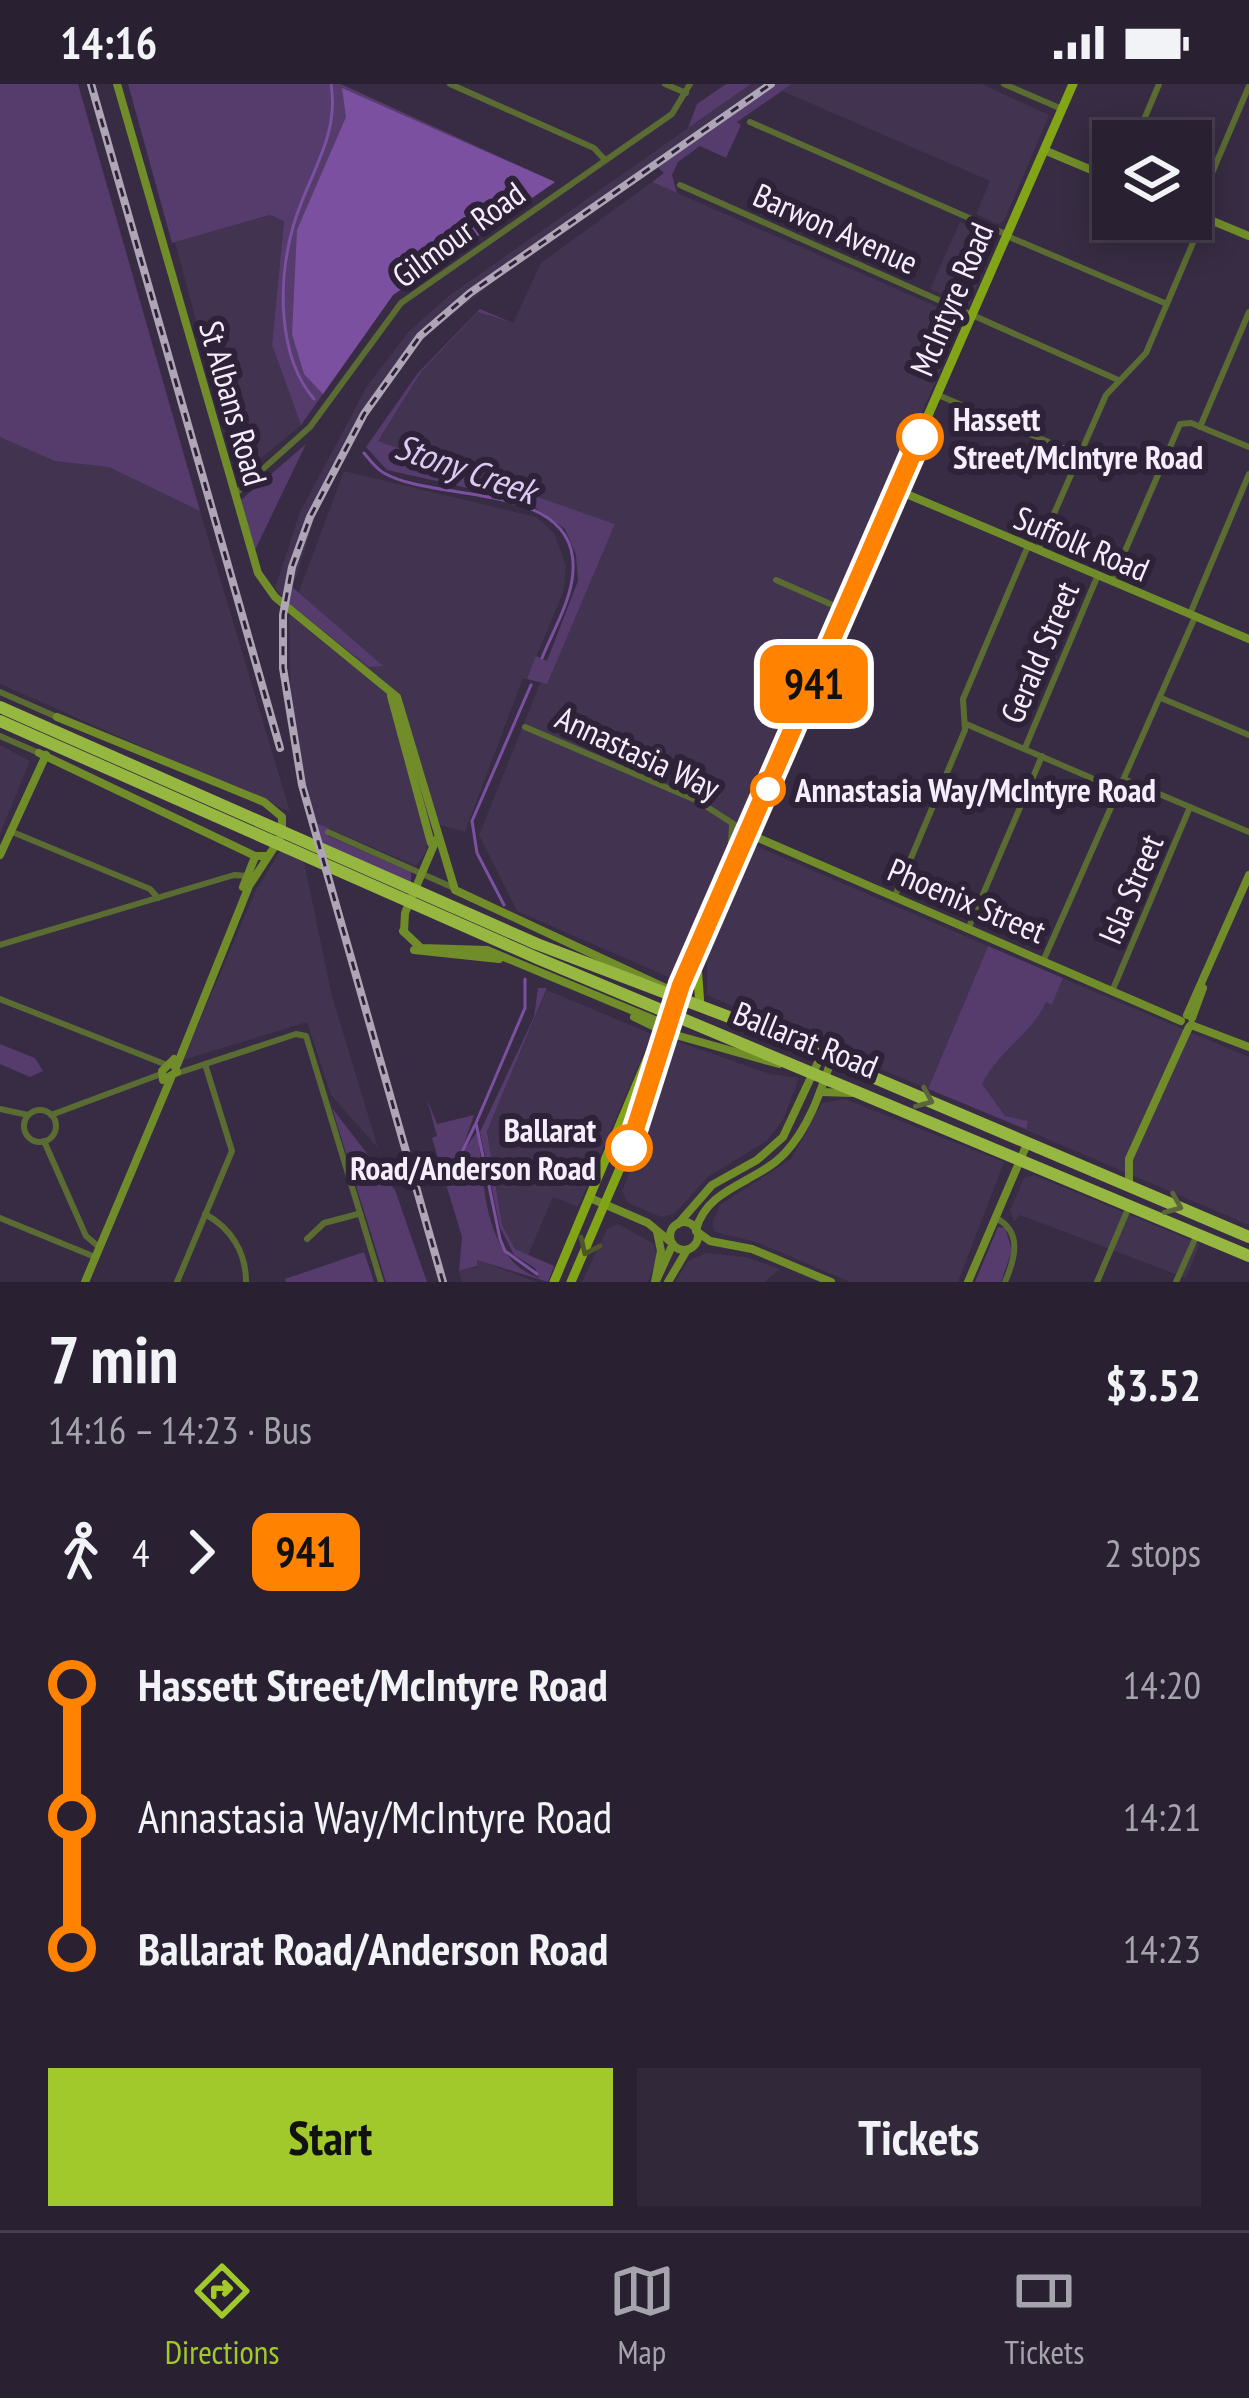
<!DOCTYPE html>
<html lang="en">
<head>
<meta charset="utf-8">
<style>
  :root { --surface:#292132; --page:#31293a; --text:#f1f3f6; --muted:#a5a3ac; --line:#453e4d; --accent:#a1c92b }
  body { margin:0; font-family:"PT Sans Narrow",sans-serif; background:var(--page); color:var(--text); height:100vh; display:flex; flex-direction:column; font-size:45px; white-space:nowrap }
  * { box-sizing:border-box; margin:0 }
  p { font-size:39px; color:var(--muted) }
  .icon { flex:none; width:66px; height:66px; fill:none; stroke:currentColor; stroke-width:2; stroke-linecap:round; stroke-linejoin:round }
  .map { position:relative; height:1198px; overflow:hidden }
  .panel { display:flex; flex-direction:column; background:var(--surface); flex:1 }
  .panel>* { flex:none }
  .badge { padding:0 24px; border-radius:18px; font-size:42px; line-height:78px }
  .tools { position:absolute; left:1092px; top:36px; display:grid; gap:24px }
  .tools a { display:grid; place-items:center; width:120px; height:120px; border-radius:0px; background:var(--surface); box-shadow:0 6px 30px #0003,0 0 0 3px var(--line); font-size:60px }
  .map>.badge { position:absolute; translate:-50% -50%; box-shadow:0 0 0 6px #fff }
  .legs { display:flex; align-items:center; gap:18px; height:132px; padding:0 48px; font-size:39px }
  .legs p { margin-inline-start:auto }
  .headline { display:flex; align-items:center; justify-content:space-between; height:204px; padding:0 48px }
  h1 { font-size:66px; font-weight:700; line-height:90px }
  .primary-button { display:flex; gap:24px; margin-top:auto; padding:24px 48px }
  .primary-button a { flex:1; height:138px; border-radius:0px; background:var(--accent); color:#111; font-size:48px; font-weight:700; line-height:138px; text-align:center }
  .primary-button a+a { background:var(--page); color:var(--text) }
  ul { padding:0 48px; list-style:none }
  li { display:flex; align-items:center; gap:42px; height:132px; font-size:45px }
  li i { display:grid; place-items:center; width:18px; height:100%; margin:0 15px; background:currentColor }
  li i::after { content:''; width:30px; height:30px; margin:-15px; border:9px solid; border-radius:50%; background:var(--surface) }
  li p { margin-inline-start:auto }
  li:first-child i { background:linear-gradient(#0000 50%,currentColor 0) }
  li:last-child i { background:linear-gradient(currentColor 50%,#0000 0) }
  .status { display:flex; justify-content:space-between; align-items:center; height:84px; padding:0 60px; background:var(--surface); direction:ltr }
  .status svg { height:33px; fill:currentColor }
  .menu { display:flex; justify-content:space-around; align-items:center; height:168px; border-top:3px solid var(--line); background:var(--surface); font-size:33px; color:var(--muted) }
  .menu a { display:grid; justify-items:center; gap:6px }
  .menu .on { color:var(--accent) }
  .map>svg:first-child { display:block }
</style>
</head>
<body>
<div class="status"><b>14:16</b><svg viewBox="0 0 49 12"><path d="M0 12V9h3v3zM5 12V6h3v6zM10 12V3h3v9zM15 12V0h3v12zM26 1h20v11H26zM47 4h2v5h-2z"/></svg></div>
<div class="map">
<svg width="1249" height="1198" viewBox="0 0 1249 1198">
  <rect width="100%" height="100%" fill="#372c43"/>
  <g fill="#423350">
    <polygon points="0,0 123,170 290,728 0,600"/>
    <polygon points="751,0 776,0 530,170 428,249 378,311 318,423 288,519 275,504 300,428 367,302 410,246 450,211"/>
    <polygon points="792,0 982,0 1049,31 1004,137 998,140 976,130 990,97 782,7"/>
    <polygon points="652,98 963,234 675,896 517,827 479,751 541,597 546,600 615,440 378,357 421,288 478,228 513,239 541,179"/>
    <polygon points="271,131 284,137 272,261 301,341 246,387 228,333 222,334 175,158"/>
    <polygon points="960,138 994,153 969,222 930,205"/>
    <polygon points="344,387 536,433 554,449 566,481 563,509 527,595 523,594 465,748 425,737 427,766 416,782 314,738 291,623 289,534"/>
    <polygon points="0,661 30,677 0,750"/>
    <polygon points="754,761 988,862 928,1005 707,911 707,869"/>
    <polygon points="282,764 304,778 332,912 378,1064 331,1011 307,938 183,976 256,806"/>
    <polygon points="1027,879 1249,973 1249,1141 967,1021"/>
    <polygon points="547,906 652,950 578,1123 553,1113 528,1171 515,1165 502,1141 487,1046"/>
    <polygon points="674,956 770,990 799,994 783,1036 767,1057 709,1092 674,1130 661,1133 628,1119 622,1107 652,1035"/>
    <polygon points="845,1015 1004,1078 958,1198 850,1198 756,1158 715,1148 712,1140 720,1121 791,1075 822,1019"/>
    <polygon points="1034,1091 1200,1160 1186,1194 1020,1131 1014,1138 1010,1126 1024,1094"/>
    <polygon points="618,1140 654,1160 657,1174 648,1198 582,1198 607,1145"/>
    <polygon points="706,1169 746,1173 780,1185 764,1198 675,1198 688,1177"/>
    <polygon points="476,1175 536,1198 462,1198 459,1187 477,1183"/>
  </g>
  <g fill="#563b6d">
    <polygon points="0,0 78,0 200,427 109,383 55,377 0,353"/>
    <polygon points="128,0 341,0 555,98 393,211 301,341 272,261 284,137 270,131 172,159"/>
    <polygon points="726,0 751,0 688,44 697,20"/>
    <polygon points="776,0 792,0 737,38 741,41 726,74 700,62 678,78 672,91 677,109 652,98 664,89 658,83"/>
    <polygon points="480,225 513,239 478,228 421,288 378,357 615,440 547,600 527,595 536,572 547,577 578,497 576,471 565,445 526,417 387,386 366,363 418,289"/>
    <polygon points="306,360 255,466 241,416"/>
    <polygon points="291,502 383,582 369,583 288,519"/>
    <polygon points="314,738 329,744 328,752 411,788 411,800 320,760"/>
    <path d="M 988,862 L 1063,894 L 1052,920 L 1046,918 C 1032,950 998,967 982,1000 L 1005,1032 L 1028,1037 L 1026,1045 L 928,1005 Z"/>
    <path d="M 538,904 L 547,904 L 487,1047 L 502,1141 L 515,1165 L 554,1182 L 548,1198 L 477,1176 L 477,1182 L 459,1187 L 462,1153 L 432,1054 L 437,1052 L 427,1015 L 437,1040 L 474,1031 L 461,1069 L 478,1047 C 484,1097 482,1174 539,1194 L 535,1184 L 514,1171 L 500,1143 L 480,1048 L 534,933 Z"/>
    <polygon points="0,960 35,974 43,987 30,993 0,980"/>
    <polygon points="332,1024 395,1106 427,1198 386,1198"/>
    <polygon points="998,1143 1005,1144 1012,1166 1001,1198 975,1198"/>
    <polygon points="364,1168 374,1198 286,1198 285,1195"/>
  </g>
  <polygon fill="#7b50a0" points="342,4 555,98 393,211 323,310 304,290 292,250 297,146 346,33"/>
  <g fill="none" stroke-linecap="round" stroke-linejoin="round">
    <g stroke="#7b50a0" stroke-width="3">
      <path d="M 314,315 C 277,272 278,196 293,143 C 307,92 340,54 331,0"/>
      <path d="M 364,369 C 370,376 376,385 384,389 C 436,420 588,395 572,496 C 568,522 552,549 542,574"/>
      <polyline points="504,821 477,769 472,737 531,601"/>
      <polyline points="525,895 525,924 476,1039 500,1155 505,1167 537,1190"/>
      <polyline points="462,1068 475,1041"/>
    </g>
    <g stroke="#5b6c33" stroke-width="6">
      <polyline points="450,0 594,64 605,76"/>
      <polyline points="665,0 686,9"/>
      <polyline points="1004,0 1062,25"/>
      <polyline points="750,38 1008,151"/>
      <polyline points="1135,57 1159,0"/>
      <polyline points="680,101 1116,295"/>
      <polyline points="1195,129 1249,2"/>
      <polyline points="1007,152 1167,220"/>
      <polyline points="938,311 1079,371"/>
      <polyline points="1200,343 1249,228"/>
      <polyline points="235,410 310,343 401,219 672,30 690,0"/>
      <polyline points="1038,466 1106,311 1146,269 1204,133"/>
      <polyline points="776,496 844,526"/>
      <polyline points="1112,497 1180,340 1191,339 1249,363"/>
      <polyline points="1190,530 1249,390"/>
      <polyline points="0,608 57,633"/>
      <polyline points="1161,614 1249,651"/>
      <polyline points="966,640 1117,705"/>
      <polyline points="525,643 698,717 746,748"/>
      <polyline points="0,652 39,669"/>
      <polyline points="1025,664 1098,491"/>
      <polyline points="1126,696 1249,748"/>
      <polyline points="10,747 150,805 158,814"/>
      <polyline points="328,748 454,804"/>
      <polyline points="730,776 732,742"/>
      <polyline points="895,812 965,646 963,615 1028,462"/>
      <polyline points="969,843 1042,672"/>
      <polyline points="0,861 234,791 248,792"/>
      <polyline points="1044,875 1195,533"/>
      <polyline points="1113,905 1190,723"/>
      <polyline points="0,915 167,981"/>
      <polyline points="178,989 296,950 306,952 381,1198"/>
      <polyline points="0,1025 28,1031"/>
      <circle cx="40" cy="1042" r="16"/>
      <polyline points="51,1031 161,990"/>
      <polyline points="44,1057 86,1152 99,1163"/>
      <path d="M 205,1130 C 231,1144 246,1168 246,1198"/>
      <polyline points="0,1134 95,1173"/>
      <path d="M 996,1134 C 1023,1148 1015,1175 1005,1198"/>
      <polyline points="307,1155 324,1139 358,1130"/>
      <polyline points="177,1198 232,1067 205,980"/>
      <polyline points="1097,1198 1128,1125"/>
      <polyline points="1176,1198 1196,1153"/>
    </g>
    <g stroke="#718d2a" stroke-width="8">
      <polyline points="117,0 258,489 275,513 397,613 455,806 672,907"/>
      <polyline points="1044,66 1113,95"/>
      <polyline points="1191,128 1249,152"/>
      <polyline points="897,406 1249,555"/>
      <polyline points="391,612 431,759"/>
      <polyline points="57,633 264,718 282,733 282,751 249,802 177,981"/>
      <polyline points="39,669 255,772 267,772"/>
      <polyline points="749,750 1181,937"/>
      <polyline points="0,771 46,671"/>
      <polyline points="243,803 255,773"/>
      <polyline points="403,847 421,864 487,866 667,941"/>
      <polyline points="404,848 405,829 436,756"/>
      <polyline points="414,866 499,875"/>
      <polyline points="1187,931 1249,791"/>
      <polyline points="634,933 665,948 779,980"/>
      <polyline points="1192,934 1203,904"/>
      <polyline points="1191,941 1249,963"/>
      <polyline points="173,979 177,988 163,996 162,987 174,975"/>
      <polyline points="820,1008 852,1009"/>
      <polyline points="1129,1100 1129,1075 1189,943"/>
      <polyline points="590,1114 648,1139 672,1159"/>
      <circle cx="684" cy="1152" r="14"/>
      <polyline points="678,1140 712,1101 757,1076 783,1053 821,972"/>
      <path d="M 696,1146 C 707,1103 757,1099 785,1069 C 809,1043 820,1009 831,977"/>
      <polyline points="696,1147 710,1157 752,1165 831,1198"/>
      <polyline points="656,1197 672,1162"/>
      <polyline points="85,1198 171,994"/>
      <polyline points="655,1198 661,1167 657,1148"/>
      <polyline points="668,1198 687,1166"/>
      <polyline points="968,1198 1027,1060"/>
    </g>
    <g stroke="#82a517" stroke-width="9">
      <polyline points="696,867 700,922"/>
      <polyline points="554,1198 667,928 1073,0"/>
      <polyline points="571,1198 639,1040 674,931"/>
    </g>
    <g stroke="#96b841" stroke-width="12">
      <polyline points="0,623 537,860 750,941 1249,1153"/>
      <polyline points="0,637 537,874 1249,1172"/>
    </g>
    <g stroke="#aea5b7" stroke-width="8">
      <g id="rail">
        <polyline points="91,0 280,664"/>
        <polyline points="443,1198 302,701 283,584 283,531 292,483 310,433 364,330 420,252 470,209 771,0"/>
      </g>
    </g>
    <use href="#rail" stroke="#2d2238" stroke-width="3" stroke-dasharray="9" stroke-linecap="butt"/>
  </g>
  <defs><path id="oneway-chevron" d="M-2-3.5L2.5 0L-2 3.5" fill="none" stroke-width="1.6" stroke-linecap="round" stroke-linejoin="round" transform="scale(3)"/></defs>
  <g stroke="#5c663c">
    <use href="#oneway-chevron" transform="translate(925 1015) rotate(23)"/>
    <use href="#oneway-chevron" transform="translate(1174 1121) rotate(23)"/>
  </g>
  <use stroke="#4f562b" href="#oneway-chevron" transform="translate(588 1163) rotate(115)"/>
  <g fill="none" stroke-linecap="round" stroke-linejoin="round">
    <g stroke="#fff" stroke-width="27">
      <polyline id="line-1" points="629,1064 681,901 920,353"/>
    </g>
    <use href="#line-1" stroke="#ff8200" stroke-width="18"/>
  </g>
  <g fill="#fff" stroke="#ff8200" stroke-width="6">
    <circle cx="920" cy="353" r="21"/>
    <circle cx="768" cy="705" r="15"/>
    <circle cx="629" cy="1064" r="21"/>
  </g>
  <g text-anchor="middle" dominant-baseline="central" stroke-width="12" stroke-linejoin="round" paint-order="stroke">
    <g font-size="33" fill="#f6eefd" stroke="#2d2238">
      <text transform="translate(836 144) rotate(24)">Barwon Avenue</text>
      <text transform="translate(458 150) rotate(-36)">Gilmour Road</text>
      <text transform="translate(951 215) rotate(-67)">McIntyre Road</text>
      <text transform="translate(234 319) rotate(74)">St Albans Road</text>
      <text transform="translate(1082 459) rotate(23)">Suffolk Road</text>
      <text transform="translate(1039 568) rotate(-67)">Gerald Street</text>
      <text transform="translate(638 668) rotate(25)">Annastasia Way</text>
      <text transform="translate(1130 805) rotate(-67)">Isla Street</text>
      <text transform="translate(967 816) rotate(23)">Phoenix Street</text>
      <text transform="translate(806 955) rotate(22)">Ballarat Road</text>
    </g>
    <g font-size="33" font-weight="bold" fill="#f6eefd" stroke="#2d2238" text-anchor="start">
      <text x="953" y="334">Hassett<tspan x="953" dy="38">Street/McIntyre Road</tspan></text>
      <text x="795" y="705">Annastasia Way/McIntyre Road</text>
      <text x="596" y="1045" text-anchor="end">Ballarat<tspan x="596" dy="38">Road/Anderson Road</tspan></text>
    </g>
    <g font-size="36" font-style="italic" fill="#dec9f4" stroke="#2d2238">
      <text transform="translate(466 384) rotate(19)">Stony Creek</text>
    </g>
  </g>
</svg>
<div class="tools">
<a><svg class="icon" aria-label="layers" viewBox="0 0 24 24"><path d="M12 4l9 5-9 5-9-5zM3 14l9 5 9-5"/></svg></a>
</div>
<b class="badge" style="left:814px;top:600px;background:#ff8200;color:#111">941</b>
</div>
<section class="panel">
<div class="headline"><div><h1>7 min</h1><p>14:16 – 14:23 · Bus</p></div><b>$3.52</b></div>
<div class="legs"><svg class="icon" aria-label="walk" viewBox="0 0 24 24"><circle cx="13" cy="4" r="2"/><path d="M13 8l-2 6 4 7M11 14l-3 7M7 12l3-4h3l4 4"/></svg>4<svg class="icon" aria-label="forward" viewBox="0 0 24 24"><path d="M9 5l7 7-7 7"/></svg><b class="badge" style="background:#ff8200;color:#111">941</b><p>2 stops</p></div>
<ul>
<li><i style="color:#ff8200"></i><b>Hassett Street/McIntyre Road</b><p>14:20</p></li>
<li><i style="color:#ff8200"></i><span>Annastasia Way/McIntyre Road</span><p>14:21</p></li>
<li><i style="color:#ff8200"></i><b>Ballarat Road/Anderson Road</b><p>14:23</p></li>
</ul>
<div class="primary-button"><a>Start</a><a>Tickets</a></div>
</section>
<nav class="menu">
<a class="on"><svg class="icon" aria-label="directions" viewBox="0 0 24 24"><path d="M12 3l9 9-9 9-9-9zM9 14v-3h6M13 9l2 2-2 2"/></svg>Directions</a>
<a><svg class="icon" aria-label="map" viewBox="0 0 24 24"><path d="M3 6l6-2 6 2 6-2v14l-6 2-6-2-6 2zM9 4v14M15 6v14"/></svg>Map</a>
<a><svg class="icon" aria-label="tickets" viewBox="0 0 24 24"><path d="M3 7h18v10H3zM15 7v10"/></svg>Tickets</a>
</nav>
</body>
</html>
